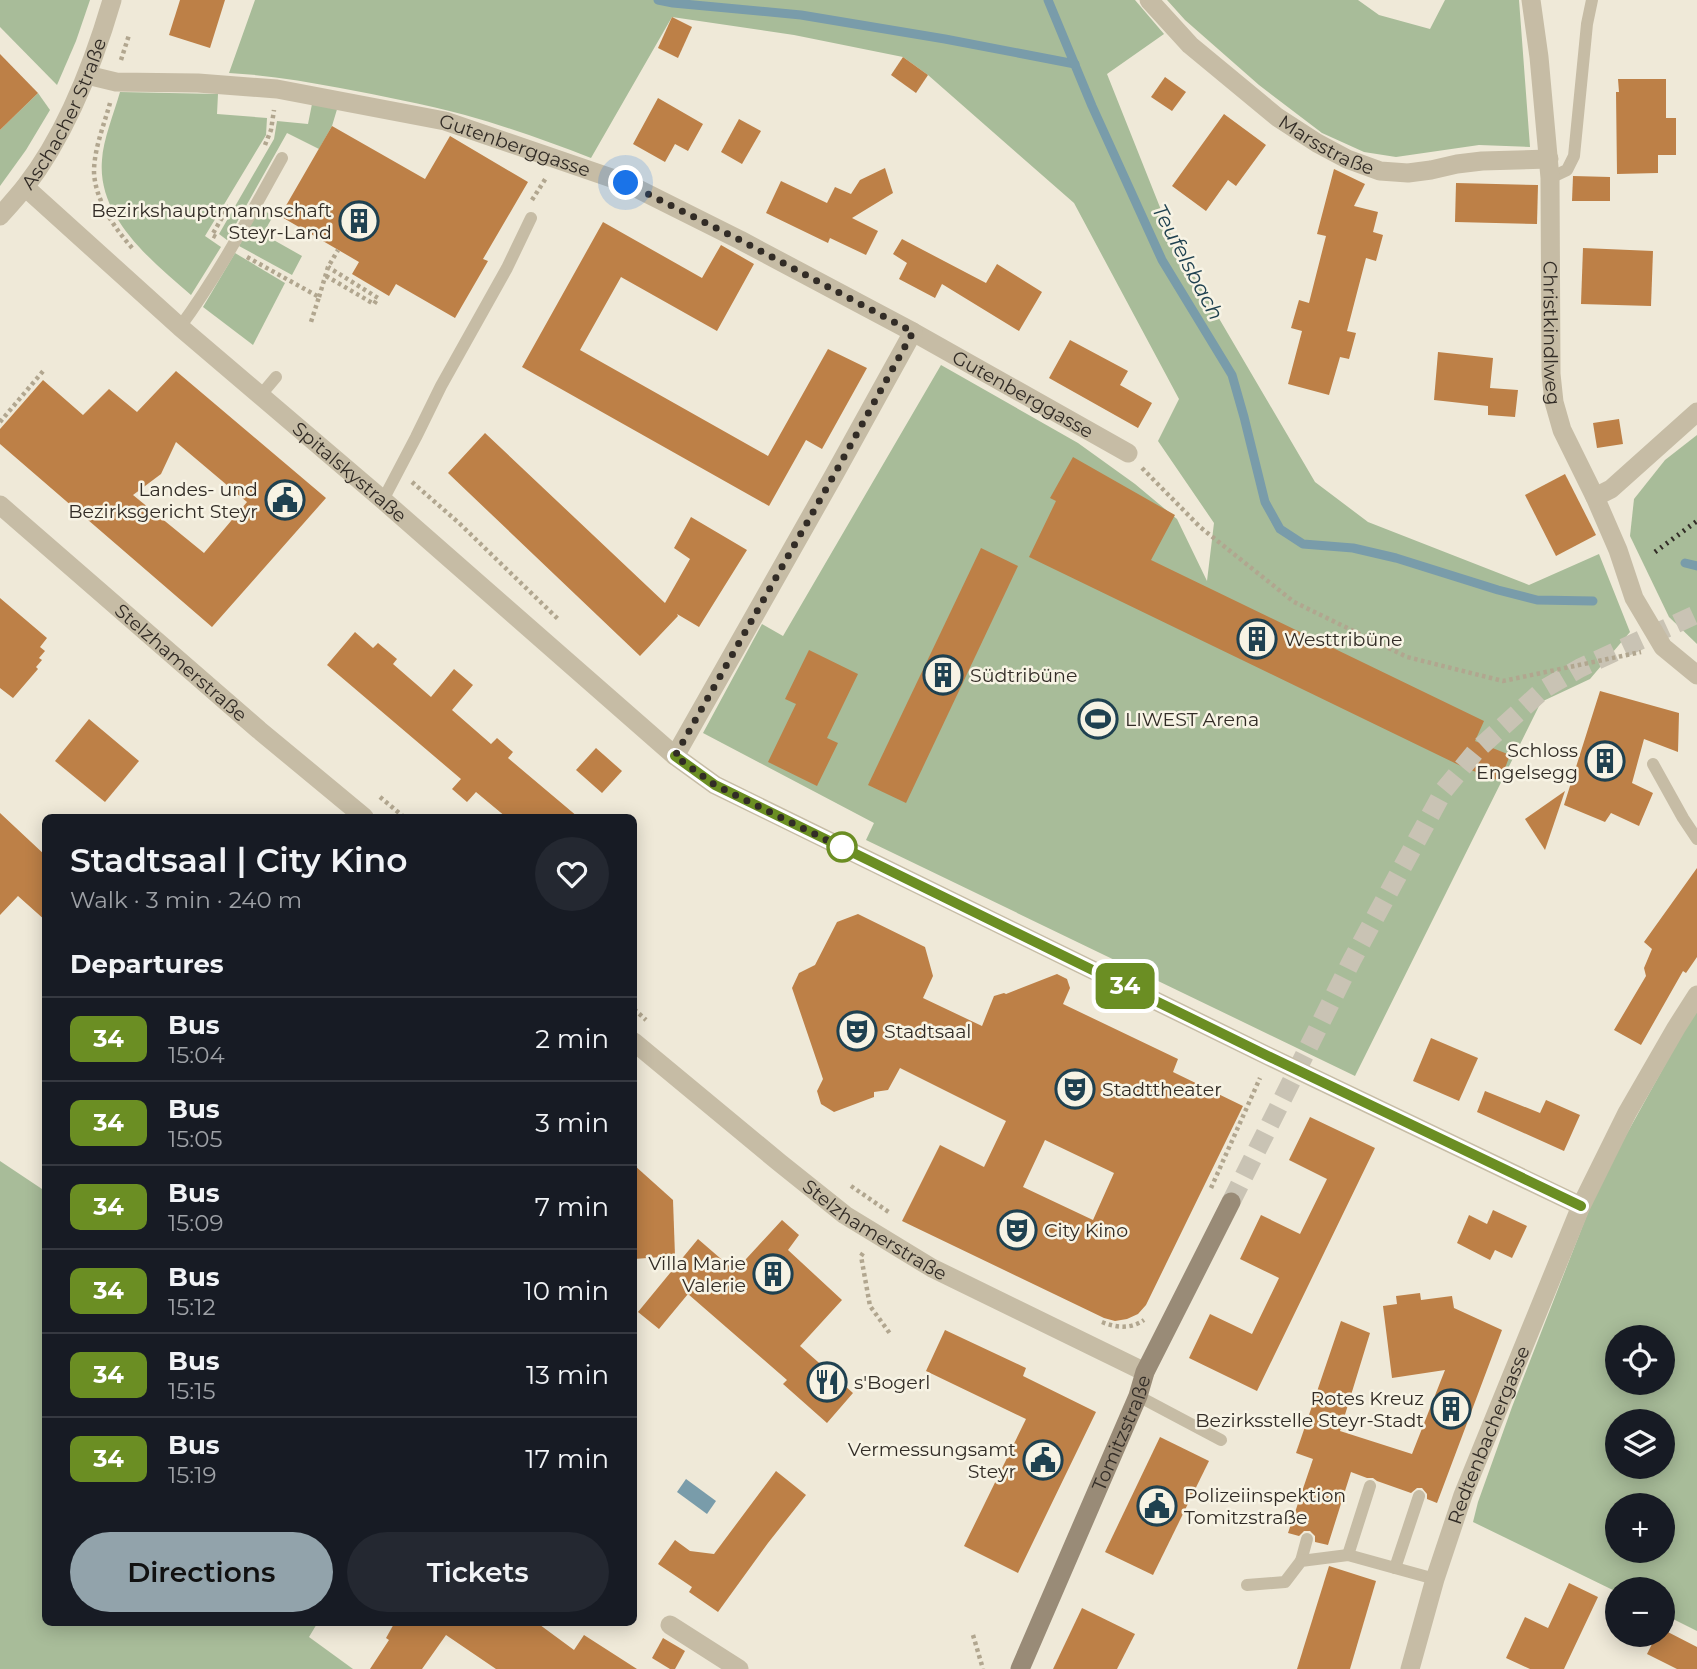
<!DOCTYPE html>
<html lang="en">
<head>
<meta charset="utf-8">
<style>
  :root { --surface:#171b24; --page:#242831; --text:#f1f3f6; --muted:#9ea1a6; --line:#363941; --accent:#92a3ab }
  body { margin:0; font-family:Montserrat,sans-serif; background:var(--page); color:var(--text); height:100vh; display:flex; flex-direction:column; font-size:26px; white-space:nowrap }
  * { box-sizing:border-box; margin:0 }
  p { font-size:23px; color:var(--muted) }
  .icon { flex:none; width:38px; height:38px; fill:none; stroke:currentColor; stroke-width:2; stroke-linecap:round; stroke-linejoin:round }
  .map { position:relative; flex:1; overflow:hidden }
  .panel { position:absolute; left:42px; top:814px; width:595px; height:812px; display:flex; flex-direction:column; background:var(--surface); border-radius:10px; box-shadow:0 4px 18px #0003 }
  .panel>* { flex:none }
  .badge { padding:0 14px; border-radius:10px; font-size:24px; line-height:46px }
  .controls { position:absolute; left:1605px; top:1325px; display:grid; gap:14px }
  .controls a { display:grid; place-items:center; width:70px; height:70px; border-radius:50%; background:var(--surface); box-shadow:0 4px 18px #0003; font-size:35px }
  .you { position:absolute; width:35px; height:35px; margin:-18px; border:5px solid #fff; border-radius:50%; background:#1a73e8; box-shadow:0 0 0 10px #1a73e833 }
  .map>.badge { position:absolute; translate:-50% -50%; box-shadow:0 0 0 4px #fff }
  h2 { padding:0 28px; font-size:26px; line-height:63px }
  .round { display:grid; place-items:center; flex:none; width:74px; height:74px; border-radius:37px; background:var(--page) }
  .overview { display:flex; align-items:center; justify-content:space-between; height:119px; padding:0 28px }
  h1 { font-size:33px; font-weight:600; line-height:52px }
  .cta { display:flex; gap:14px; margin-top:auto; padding:14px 28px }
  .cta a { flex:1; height:80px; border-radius:42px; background:var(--accent); color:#111; font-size:28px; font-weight:600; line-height:80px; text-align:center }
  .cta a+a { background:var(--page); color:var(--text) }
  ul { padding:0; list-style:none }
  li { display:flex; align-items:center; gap:21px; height:84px; padding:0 28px; border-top:2px solid var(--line) }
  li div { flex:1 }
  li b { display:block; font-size:26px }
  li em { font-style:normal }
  li .badge { min-width:77px; font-weight:700; text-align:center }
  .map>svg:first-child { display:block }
</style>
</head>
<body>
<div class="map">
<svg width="1697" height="1669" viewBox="0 0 1697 1669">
  <rect width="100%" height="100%" fill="#efe9d8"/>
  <g fill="#a8bc99" fill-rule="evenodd">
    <polygon points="0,0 90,0 76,41 57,85 0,27"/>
    <path d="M 255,0 L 1135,0 L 1164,34 L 1107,74 L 1173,240 L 1315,482 L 1368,522 L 1529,585 L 1599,554 L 1630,632 L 1590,679 L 1541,702 L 1355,1076 L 866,840 L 874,823 L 703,733 L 762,624 L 783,636 L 941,365 L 1078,443 L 1135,484 L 1177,519 L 1207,581 L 1214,523 L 1158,441 L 1179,399 L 1074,203 L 928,75 L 903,57 L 794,35 L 672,17 L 591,158 C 550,142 508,127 465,115 C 424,104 382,96 340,88 C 304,81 266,75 229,73 Z"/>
    <polygon points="1167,0 1358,0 1379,15 1430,29 1445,0 1519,0 1530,147 1479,145 1396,157 1364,152 1322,133 1259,85 1185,20"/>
    <path d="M 120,92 L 218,94 L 217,114 L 267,118 L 266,135 L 205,236 L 221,247 L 191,295 C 152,261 97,218 102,160 C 103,140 114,113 120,92 Z"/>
    <polygon points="38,93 50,110 26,150 0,186 0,130"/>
    <polygon points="312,104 338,106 332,126 319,149 287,133 227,240 219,234 274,139 277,121 308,124"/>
    <polygon points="260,208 273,216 263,234 302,256 292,275 239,246"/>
    <polygon points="235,253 285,283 253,345 203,307"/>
    <polygon points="1697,435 1697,644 1669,617 1630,536 1634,499 1665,460"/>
    <path d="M 1697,1011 L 1697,1631 L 1663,1614 L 1662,1589 L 1617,1589 L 1617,1592 L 1473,1522 L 1478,1502 L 1512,1407 L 1599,1184 L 1681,1036 ZM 1617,1337 L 1662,1337 L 1662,1382 L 1617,1382 ZM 1617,1421 L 1662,1421 L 1662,1466 L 1617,1466 ZM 1617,1505 L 1662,1505 L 1662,1550 L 1617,1550 Z"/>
    <polygon points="0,1161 45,1191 46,1622 318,1622 309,1637 353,1669 0,1669"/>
  </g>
  <polygon fill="#799caa" points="686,1479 716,1501 707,1514 677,1492"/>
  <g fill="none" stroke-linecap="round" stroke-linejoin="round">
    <g stroke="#799caa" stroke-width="9">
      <polyline points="658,0 673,3 801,15 945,39 1075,64"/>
      <polyline points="1048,0 1092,106 1162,260 1232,375 1244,417 1265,502 1280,529 1303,544 1353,548 1396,558 1498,590 1537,600 1593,601"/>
      <polyline points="1685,563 1697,566"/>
    </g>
  </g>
  <g fill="#bd8047" fill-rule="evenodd">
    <polygon points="180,0 225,0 210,48 169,35"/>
    <polygon points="672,17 692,27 678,58 658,48"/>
    <polygon points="0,54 38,93 0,130"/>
    <polygon points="903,57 928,75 916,93 891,75"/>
    <polygon points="1165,77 1186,92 1172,111 1151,97"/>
    <polygon points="1618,79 1666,79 1666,118 1676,118 1676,155 1658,155 1658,173 1617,174 1616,92 1619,92"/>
    <polygon points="658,98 703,124 688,151 675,144 665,162 633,144"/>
    <polygon points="1224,114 1266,145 1236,186 1228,180 1206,211 1172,186"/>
    <polygon points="739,119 761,131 742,164 721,152"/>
    <polygon points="332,126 425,179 450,136 528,182 483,259 488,261 455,318 396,284 389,296 352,274 359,262 280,216"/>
    <polygon points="885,168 893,193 852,218 878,231 866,255 830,238 828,243 766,213 781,181 827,203 835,187 851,194 860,180"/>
    <polygon points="1334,169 1365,184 1354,206 1378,212 1373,232 1383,235 1376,261 1366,258 1347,331 1356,333 1349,359 1340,357 1329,395 1288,384 1302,331 1291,328 1299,300 1309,303 1326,236 1317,234"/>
    <polygon points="1573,176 1610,177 1610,201 1572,201"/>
    <polygon points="1456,183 1538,185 1537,224 1455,222"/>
    <polygon points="603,222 702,278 721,245 754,264 717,331 621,277 580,350 768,456 828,349 867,368 822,449 806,440 769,506 522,367"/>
    <polygon points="902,239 986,283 997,264 1042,292 1019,331 942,284 935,298 899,279 907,263 893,254"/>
    <polygon points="1583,248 1653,251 1651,306 1581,304"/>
    <polygon points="1070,340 1128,371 1120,385 1152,403 1138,428 1049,378"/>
    <polygon points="1438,352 1493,358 1490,388 1518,390 1515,417 1488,415 1488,406 1434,400"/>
    <path d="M 176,371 L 326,498 L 212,627 L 0,444 L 0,429 L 43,380 L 83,415 L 109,389 L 137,412 ZM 176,442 L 247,502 L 204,553 L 133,495 L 161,474 Z"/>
    <polygon points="1619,419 1623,444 1597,448 1593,423"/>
    <polygon points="485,433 665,603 690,559 674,548 691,517 747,550 699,627 677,614 678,616 640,656 448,473"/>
    <polygon points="1073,457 1175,515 1151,560 1484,721 1475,741 1510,755 1500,781 1463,767 1029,557 1056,501 1050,498"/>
    <polygon points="1565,474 1596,535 1556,556 1525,495"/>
    <polygon points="981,548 1018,566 906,803 868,785"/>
    <polygon points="0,598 47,638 40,647 45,651 39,658 42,660 36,667 38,669 13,698 0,688"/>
    <polygon points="355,632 373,648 378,643 397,659 393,664 431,697 454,669 473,685 452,710 491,744 497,738 513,752 508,758 578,817 506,817 476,792 467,802 452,789 461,779 327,665"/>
    <polygon points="809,650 858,674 827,738 838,743 817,786 768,762 796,704 785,699"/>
    <polygon points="1600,691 1679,713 1678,752 1644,739 1632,783 1653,793 1639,826 1611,813 1605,822 1564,805"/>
    <polygon points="89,719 139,761 105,802 55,761"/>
    <polygon points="596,748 622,771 602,793 576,770"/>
    <polygon points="1565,791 1545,850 1525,819"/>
    <polygon points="0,813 46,856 46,921 18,896 0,915"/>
    <polygon points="1697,868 1697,957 1686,973 1683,971 1641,1045 1614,1030 1646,976 1644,968 1652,949 1644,942"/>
    <path d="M 858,914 L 925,947 L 933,976 L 923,998 L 982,1026 L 994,996 L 1004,993 L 1006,994 L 1057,974 L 1067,979 L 1070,988 L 1063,1004 L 1178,1059 L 1173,1072 L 1243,1106 L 1146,1305 L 1138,1314 L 1127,1319 L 1115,1321 L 1104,1318 L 902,1221 L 940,1145 L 984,1167 L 1006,1121 L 900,1068 L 888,1090 L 874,1092 L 874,1097 L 834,1112 L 821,1104 L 817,1091 L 823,1079 L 792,988 L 799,973 L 815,965 L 837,922 ZM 1045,1140 L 1114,1173 L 1093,1220 L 1023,1187 Z"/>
    <polygon points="1431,1038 1478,1058 1459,1101 1413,1081"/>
    <polygon points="1485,1091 1540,1113 1546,1100 1580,1115 1564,1151 1477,1112"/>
    <polygon points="1310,1117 1375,1148 1257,1391 1189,1358 1210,1314 1252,1334 1279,1278 1240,1259 1261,1215 1300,1234 1327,1179 1289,1160"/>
    <polygon points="634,1165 673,1200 675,1256 634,1259"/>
    <polygon points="1493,1210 1527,1226 1512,1258 1495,1250 1490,1260 1457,1243 1469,1215 1487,1224"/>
    <polygon points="782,1220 799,1235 788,1250 842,1300 800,1346 853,1393 827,1423 783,1384 787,1380 688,1294 659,1329 638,1312 698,1239 735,1271"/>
    <polygon points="1420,1293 1421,1300 1452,1296 1454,1308 1502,1330 1437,1503 1427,1499 1427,1494 1422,1488 1417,1488 1411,1493 1377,1481 1373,1478 1367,1478 1351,1472 1328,1545 1315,1542 1315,1536 1310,1531 1304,1531 1299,1536 1288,1533 1313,1459 1296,1453 1341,1321 1370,1333 1340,1431 1412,1454 1445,1370 1392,1378 1383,1306 1397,1304 1396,1296"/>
    <polygon points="945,1330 1026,1368 1023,1376 1096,1412 1018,1573 964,1546 1026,1419 926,1371"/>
    <polygon points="1160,1437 1209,1461 1153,1575 1105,1552"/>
    <polygon points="776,1471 806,1495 768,1543 718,1612 689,1592 692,1587 658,1564 675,1540 690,1551 714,1554"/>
    <polygon points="1329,1566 1376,1581 1350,1669 1297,1669"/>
    <polygon points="1569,1583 1598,1597 1564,1669 1530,1669 1506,1658 1525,1617 1548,1628"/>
    <polygon points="1082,1608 1135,1634 1117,1669 1053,1669"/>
    <polygon points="395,1622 536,1622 574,1650 584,1635 637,1669 496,1669 446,1635 422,1669 370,1669 389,1640 386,1638"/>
    <polygon points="1662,1629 1697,1647 1697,1669 1677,1669 1647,1654 1657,1634 1662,1634"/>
    <polygon points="663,1638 685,1651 675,1669 670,1669 652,1658"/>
  </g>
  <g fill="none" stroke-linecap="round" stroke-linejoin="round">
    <polyline stroke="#c9c3b4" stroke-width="19" stroke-dasharray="19 10" stroke-linecap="butt" points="1231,1202 1352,960 1444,790 1476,751 1544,689 1580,668 1697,614"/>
    <g stroke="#b1a68f" stroke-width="4.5" stroke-dasharray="3.5 3.5" stroke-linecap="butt">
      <polyline points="121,60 129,35"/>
      <path d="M 110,103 C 104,125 94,149 94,172 C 95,200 115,229 133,249"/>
      <polyline points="265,145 271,130 274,110"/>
      <polyline points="532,200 546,178"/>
      <polyline points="216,237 212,235 230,204"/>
      <polyline points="247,257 319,297 311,322"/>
      <polyline points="326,276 374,304 378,298 328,267"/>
      <polyline points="319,297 328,267 338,250"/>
      <polyline points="0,422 44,370"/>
      <polyline points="1142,468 1200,527 1294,602 1407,657 1503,681 1641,652"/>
      <polyline points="412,482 459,523 559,620"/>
      <polyline points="380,797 404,817"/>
      <polyline points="634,1009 646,1020"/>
      <polyline points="851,1186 890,1213"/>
      <polyline points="1211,1188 1260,1078"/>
      <polyline points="863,1253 861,1256 870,1306 891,1335"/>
      <path d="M 1102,1322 C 1117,1328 1131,1329 1144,1320"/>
      <polyline points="973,1635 983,1669"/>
    </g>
    <g stroke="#c6bca5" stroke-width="12">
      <polyline points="1550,178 1567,170 1574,156 1587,24 1592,0"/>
      <path d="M 180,327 C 219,274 250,215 282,158"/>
      <polyline points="260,396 276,377"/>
      <polyline points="383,500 416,437 441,386 507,268 531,218"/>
      <polyline points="1653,764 1683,818 1697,839"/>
      <polyline points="1138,1396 1221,1440"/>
      <polyline points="1419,1496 1395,1568 1435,1579"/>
      <polyline points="1348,1555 1370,1486"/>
      <polyline points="1301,1561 1307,1539"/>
      <polyline points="1247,1585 1285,1582 1301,1561 1348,1555 1395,1568"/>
    </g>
    <g stroke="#c6bca5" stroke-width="19">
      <path id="s1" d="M 1149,0 L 1190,45 L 1277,117 L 1317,143 L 1347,159 L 1380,171 L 1408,173 L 1431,170 L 1457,164 L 1482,161 L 1549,159"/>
      <path id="s2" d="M 1531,0 L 1539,57 L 1550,178 L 1551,374 L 1554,402 L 1562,430 L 1595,497 L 1618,550 L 1634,598 L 1663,647 L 1697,675"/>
      <path id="s3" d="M 87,75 L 116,82 L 198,83 L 277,89 L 445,121 L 626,183 L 740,240 L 913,332 L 1128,453"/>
      <path id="s4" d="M 25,187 L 180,327 L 383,500 L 675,756 L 715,785 L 1270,1057 L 1581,1206"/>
      <polyline points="1595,497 1611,489 1697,412"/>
      <polyline points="675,756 834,475 913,332"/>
      <polyline points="670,1625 739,1669"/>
      <path id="s5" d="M 1410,1669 L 1435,1579 L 1463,1495 L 1581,1206 L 1627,1113 L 1676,1028 L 1697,995"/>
    </g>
    <g stroke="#c6bca5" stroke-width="19">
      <path id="s6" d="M 0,216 C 8,207 17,197 25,187 C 67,133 93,65 112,0"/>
      <path id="s7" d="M 0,505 L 259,730 L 364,817"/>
      <path id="s8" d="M 634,1042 L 780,1163 L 845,1215 L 932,1268 L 1145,1372"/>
    </g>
    <path stroke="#998b77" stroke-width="19" id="s9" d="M 1020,1669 L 1138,1396 L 1145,1372 L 1231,1202"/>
    <polyline stroke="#322c26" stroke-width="5" stroke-dasharray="2 5" stroke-linecap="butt" points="1655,552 1697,521"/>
  </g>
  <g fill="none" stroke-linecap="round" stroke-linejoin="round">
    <g stroke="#fff" stroke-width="16">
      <polyline id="line" points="675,756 715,785 1270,1057 1581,1206"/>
    </g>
    <use href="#line" stroke="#6b8e23" stroke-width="10"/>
    <polyline stroke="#322c26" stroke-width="7" stroke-dasharray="0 12.6" points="626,183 740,240 913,332 834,475 675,756 715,785 843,848 842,847"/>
  </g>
  <defs>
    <g id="building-ring" transform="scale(2.0125)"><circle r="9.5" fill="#f7f3e4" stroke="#1f4150" stroke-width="1.5"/><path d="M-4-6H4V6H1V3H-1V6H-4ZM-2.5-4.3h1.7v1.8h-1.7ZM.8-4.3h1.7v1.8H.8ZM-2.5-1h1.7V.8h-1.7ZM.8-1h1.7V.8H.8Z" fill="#1f4150"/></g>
    <g id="civic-ring" transform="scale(2.0125)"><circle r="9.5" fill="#f7f3e4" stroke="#1f4150" stroke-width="1.5"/><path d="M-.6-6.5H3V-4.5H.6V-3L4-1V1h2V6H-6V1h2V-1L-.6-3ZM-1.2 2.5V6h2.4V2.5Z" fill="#1f4150"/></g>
    <g id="stadium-ring" transform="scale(2.0125)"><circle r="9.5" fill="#f7f3e4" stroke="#1f4150" stroke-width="1.5"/><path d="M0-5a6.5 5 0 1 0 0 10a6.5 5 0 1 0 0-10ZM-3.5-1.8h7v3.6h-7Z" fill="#1f4150"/></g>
    <g id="theatre-ring" transform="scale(2.0125)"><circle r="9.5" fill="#f7f3e4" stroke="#1f4150" stroke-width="1.5"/><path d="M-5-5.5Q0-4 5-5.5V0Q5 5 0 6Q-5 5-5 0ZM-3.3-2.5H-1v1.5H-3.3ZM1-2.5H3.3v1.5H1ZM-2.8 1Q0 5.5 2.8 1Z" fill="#1f4150"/></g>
    <g id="restaurant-ring" transform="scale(2.0125)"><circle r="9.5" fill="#f7f3e4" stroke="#1f4150" stroke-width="1.5"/><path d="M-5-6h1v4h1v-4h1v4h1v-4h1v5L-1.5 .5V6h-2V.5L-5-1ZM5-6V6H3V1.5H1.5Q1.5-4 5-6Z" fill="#1f4150"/></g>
  </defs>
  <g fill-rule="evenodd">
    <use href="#building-ring" x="359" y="221"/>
    <use href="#civic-ring" x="285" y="500"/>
    <use href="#building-ring" x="1257" y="639"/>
    <use href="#building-ring" x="943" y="675"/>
    <use href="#stadium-ring" x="1098" y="719"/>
    <use href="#building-ring" x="1605" y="761"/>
    <use href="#theatre-ring" x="857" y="1031"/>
    <use href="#theatre-ring" x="1075" y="1089"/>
    <use href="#theatre-ring" x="1017" y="1230"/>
    <use href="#building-ring" x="773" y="1274"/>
    <use href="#restaurant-ring" x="827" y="1382"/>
    <use href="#building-ring" x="1451" y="1409"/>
    <use href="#civic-ring" x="1043" y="1460"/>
    <use href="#civic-ring" x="1157" y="1506"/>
  </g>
  <circle fill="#fff" stroke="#6b8e23" stroke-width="3.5" cx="842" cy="847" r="14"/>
  <g text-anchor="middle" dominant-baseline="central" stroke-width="5" stroke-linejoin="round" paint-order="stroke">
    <g font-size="19" fill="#322c26" stroke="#f7f3e4">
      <text stroke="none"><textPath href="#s6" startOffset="122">Aschacher Straße</textPath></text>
      <text stroke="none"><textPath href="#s1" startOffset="231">Marsstraße</textPath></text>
      <text stroke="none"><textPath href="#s3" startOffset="436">Gutenberggasse</textPath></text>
      <text stroke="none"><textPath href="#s2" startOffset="334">Christkindlweg</textPath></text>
      <text stroke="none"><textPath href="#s3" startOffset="1003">Gutenberggasse</textPath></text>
      <text stroke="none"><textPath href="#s4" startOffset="432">Spitalskystraße</textPath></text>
      <text stroke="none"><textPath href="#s7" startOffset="240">Stelzhamerstraße</textPath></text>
      <text stroke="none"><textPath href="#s8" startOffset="306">Stelzhamerstraße</textPath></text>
      <text stroke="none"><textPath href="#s9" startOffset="257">Tomitzstraße</textPath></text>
      <text stroke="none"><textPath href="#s5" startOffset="247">Redtenbachergasse</textPath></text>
    </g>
    <g font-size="19" fill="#322c26" stroke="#f7f3e4" text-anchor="start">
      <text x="332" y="210" text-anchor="end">Bezirkshauptmannschaft<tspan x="332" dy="22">Steyr-Land</tspan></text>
      <text x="258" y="489" text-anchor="end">Landes- und<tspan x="258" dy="22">Bezirksgericht Steyr</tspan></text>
      <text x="1284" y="639">Westtribüne</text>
      <text x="970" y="675">Südtribüne</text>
      <text x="1125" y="719">LIWEST Arena</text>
      <text x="1578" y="750" text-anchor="end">Schloss<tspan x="1578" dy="22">Engelsegg</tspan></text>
      <text x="884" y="1031">Stadtsaal</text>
      <text x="1102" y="1089">Stadttheater</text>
      <text x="1044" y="1230">City Kino</text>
      <text x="746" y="1263" text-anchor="end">Villa Marie<tspan x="746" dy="22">Valerie</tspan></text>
      <text x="854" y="1382">s'Bogerl</text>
      <text x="1424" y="1398" text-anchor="end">Rotes Kreuz<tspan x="1424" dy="22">Bezirksstelle Steyr-Stadt</tspan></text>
      <text x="1016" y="1449" text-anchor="end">Vermessungsamt<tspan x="1016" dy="22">Steyr</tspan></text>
      <text x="1184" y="1495">Polizeiinspektion<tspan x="1184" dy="22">Tomitzstraße</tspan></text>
    </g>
    <g font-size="21" font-style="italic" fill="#1f4150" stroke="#f7f3e4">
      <text transform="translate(1188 262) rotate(62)">Teufelsbach</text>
    </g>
  </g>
</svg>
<div class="controls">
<a><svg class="icon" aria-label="locate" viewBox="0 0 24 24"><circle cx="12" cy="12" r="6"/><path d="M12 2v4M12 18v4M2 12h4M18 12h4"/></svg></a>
<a><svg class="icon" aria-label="layers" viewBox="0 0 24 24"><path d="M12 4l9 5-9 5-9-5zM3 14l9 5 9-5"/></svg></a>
<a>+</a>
<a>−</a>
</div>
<div class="you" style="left:626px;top:183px"></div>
<b class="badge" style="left:1125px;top:986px;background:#6b8e23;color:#fff">34</b>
<section class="panel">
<div class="overview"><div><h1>Stadtsaal | City Kino</h1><p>Walk · 3 min · 240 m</p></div><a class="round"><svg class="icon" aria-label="heart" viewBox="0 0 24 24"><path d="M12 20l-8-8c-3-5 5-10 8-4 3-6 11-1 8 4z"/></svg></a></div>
<h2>Departures</h2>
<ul>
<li><span class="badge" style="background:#6b8e23;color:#fff">34</span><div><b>Bus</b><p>15:04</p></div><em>2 min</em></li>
<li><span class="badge" style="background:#6b8e23;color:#fff">34</span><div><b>Bus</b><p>15:05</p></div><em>3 min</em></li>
<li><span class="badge" style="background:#6b8e23;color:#fff">34</span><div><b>Bus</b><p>15:09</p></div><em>7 min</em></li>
<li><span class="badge" style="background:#6b8e23;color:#fff">34</span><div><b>Bus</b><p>15:12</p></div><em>10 min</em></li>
<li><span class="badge" style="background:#6b8e23;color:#fff">34</span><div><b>Bus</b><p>15:15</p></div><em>13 min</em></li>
<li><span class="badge" style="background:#6b8e23;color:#fff">34</span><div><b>Bus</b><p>15:19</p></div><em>17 min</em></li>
</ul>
<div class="cta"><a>Directions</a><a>Tickets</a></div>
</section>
</div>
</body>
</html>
